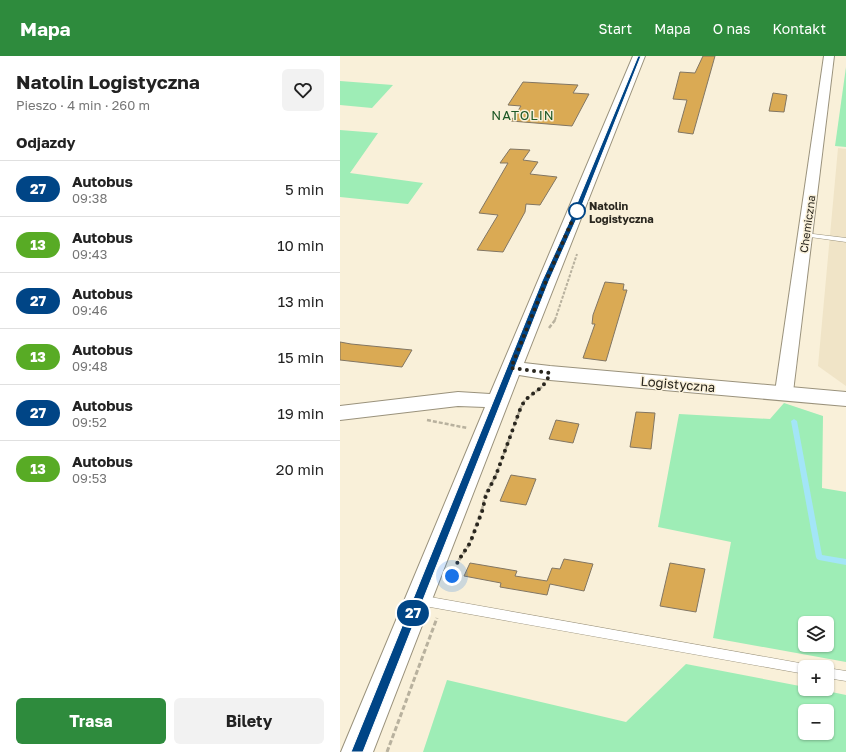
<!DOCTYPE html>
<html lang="pl">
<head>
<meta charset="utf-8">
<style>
  :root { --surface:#fff; --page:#f2f2f2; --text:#222; --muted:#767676; --line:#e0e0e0; --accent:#2e8b3d }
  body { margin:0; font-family:"Golos Text",sans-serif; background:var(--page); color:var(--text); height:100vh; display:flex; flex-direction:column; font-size:15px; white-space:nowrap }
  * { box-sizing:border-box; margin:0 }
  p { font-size:13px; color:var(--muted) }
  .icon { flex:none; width:22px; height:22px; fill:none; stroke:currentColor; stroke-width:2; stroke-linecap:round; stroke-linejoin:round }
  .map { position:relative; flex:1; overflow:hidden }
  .sheet { display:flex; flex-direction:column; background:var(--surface); width:340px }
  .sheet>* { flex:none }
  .badge { padding:0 8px; border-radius:13px; font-size:14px; line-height:26px }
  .fabs { position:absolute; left:458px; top:560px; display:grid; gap:8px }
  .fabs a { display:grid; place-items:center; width:36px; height:36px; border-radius:6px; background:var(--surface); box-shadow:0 1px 3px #0004; font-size:20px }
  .you { position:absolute; width:20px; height:20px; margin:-10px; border:3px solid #fff; border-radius:50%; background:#1a73e8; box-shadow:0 0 0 6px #1a73e833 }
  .map>.badge { position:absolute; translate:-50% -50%; box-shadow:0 0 0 2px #fff }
  h2 { padding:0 16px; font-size:15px; line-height:36px }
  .round { display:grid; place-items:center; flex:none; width:42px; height:42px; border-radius:6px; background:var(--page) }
  .headline { display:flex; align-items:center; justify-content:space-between; height:68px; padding:0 16px }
  h1 { font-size:19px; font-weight:700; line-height:30px }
  .button { display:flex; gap:8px; margin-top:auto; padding:8px 16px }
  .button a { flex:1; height:46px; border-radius:6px; background:var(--accent); color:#fff; font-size:16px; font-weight:700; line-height:46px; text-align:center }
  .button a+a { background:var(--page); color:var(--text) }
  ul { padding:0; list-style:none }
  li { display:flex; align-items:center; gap:12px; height:56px; padding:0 16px; border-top:1px solid var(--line) }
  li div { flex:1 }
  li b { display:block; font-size:15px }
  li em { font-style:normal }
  li .badge { min-width:44px; font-weight:700; text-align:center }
  header { display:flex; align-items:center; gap:24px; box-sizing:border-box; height:56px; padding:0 20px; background:var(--accent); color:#fff }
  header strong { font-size:19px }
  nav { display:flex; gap:22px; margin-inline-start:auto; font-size:14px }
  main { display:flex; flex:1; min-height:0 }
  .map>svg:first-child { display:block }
</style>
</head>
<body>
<header>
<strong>Mapa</strong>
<nav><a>Start</a><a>Mapa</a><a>O nas</a><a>Kontakt</a></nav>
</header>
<main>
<section class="sheet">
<div class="headline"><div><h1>Natolin Logistyczna</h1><p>Pieszo · 4 min · 260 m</p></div><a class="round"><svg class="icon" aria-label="heart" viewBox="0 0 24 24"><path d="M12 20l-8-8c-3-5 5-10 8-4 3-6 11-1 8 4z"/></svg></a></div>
<h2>Odjazdy</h2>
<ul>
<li><span class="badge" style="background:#004586;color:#fff">27</span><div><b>Autobus</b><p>09:38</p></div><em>5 min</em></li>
<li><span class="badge" style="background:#58ab25;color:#fff">13</span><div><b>Autobus</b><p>09:43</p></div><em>10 min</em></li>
<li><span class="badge" style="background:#004586;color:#fff">27</span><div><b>Autobus</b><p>09:46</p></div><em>13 min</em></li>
<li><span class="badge" style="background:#58ab25;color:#fff">13</span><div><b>Autobus</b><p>09:48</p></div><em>15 min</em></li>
<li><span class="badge" style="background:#004586;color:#fff">27</span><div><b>Autobus</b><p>09:52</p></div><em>19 min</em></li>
<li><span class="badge" style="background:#58ab25;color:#fff">13</span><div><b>Autobus</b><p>09:53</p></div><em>20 min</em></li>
</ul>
<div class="button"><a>Trasa</a><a>Bilety</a></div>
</section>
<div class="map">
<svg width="506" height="696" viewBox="0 0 506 696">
  <rect width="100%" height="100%" fill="#f9f0d9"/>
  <polygon fill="#f0e4c7" points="498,92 506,93 506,330 478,310"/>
  <g fill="#9eedb6" fill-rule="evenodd">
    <polygon points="506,11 506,91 495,90"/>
    <polygon points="0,25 53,29 32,52 0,49"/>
    <polygon points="0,74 38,77 10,117 83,127 68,148 0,141"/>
    <path d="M 444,347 L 483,360 L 482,432 L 506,436 L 506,606 L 373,582 L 391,486 L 318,471 L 339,358 L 430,363 ZM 465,567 L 487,567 L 487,589 L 465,589 Z"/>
    <path d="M 346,608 L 465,631 L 465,633 L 477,633 L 506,639 L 506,696 L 83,696 L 107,624 L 286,666 ZM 465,655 L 487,655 L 487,677 L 465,677 Z"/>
  </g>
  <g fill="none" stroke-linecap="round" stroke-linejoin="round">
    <polygon fill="#a3e5f7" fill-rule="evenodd" points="454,363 457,365 482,499 506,503 506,509 479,504 477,503 476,501 451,365"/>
  </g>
  <g fill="#daaa54" stroke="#827663">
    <polygon points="363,0 375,0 353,78 338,76 347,44 333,43 340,16 355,17"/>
    <polygon points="183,26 238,29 233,37 249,38 232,70 171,65 181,50 168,49"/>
    <polygon points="433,37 447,39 444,56 429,55"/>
    <polygon points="170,93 190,94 183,104 198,106 190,118 217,121 200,149 186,148 185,156 163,196 137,194 158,159 139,157 168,107 160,107"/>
    <polygon points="265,226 284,228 283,234 287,234 266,305 243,302 255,268 252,268 253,259"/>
    <polygon points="0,286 11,288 72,294 62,311 0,304"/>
    <polygon points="296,356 315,357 311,393 290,391"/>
    <polygon points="216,364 239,368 233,387 209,383"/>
    <polygon points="171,419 196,423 186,449 160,445"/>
    <polygon points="224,503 253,508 244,535 210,528 207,539 160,531 161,527 124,520 130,507 177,515 175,520 207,525 212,512 220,513"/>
    <polygon points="330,507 365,513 356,556 320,550"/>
  </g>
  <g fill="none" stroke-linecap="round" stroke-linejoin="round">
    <g stroke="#9a927c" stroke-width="1">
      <g id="lane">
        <polygon points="465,177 506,182 506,186 463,180 463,178"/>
        <polygon points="79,539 465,608 470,611 465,611 465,618 79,549 75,547 73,544 75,541"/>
        <polygon points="487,612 506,615 506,625 487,622"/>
      </g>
    </g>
    <g stroke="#9a927c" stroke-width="2">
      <polygon id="street" points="484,0 494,0 453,336 450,340 444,342 438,340 435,336"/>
    </g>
    <g stroke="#9a927c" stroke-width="2">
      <polygon id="secondary" points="293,0 305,0 184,307 210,310 506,336 506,350 210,324 179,319 33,696 1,696 145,351 118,350 0,364 0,350 118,336 150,338"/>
    </g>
    <polyline stroke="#b8b19e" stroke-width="2" stroke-dasharray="3 1.5" stroke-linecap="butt" points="215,264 237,198"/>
    <g stroke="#b8b19e" stroke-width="2.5" stroke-dasharray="4 2" stroke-linecap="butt">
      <polyline points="209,272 216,263"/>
      <polyline points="87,364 127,372"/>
      <polyline points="142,454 145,439 156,419 181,351 185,344 202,331"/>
    </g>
    <g stroke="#b8b19e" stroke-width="3" stroke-dasharray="5 2.5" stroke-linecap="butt">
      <polyline points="119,504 130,487 142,453"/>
      <polyline points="47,696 97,562"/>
    </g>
    <use href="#lane" fill="#fff" fill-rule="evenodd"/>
    <use href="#street" fill="#fff" fill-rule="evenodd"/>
    <use href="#secondary" fill="#fff" fill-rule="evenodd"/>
  </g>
  <polygon fill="#004586" stroke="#fff" points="298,0 301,0 237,162 209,225 23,696 11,696 202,225 231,162"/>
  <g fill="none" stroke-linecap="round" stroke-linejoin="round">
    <path stroke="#29261e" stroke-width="4" stroke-dasharray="0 7.2" d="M 112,520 L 118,505 L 130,487 L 142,456 L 146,439 L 156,419 L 181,351 C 190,334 203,337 210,317 L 171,312 L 206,225 L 239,149 L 237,155"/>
  </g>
  <circle fill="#fff" stroke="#004586" stroke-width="2" cx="237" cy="155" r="8"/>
  <g text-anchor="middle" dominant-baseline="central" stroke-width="3" stroke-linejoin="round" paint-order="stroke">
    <g font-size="11" font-weight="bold" fill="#29261e" stroke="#f9f0d9" text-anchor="start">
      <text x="249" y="149">Natolin<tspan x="249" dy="13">Logistyczna</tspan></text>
    </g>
    <g font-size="11" fill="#29261e" stroke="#f9f0d9">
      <text transform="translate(467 168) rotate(-82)">Chemiczna</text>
    </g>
    <g font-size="13" letter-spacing="1" fill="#1e5826" stroke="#f9f0d9">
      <text x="183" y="59">NATOLIN</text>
    </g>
    <g font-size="13" fill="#29261e" stroke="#f9f0d9">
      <text transform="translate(338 328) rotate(5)">Logistyczna</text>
    </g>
  </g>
</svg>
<div class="fabs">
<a><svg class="icon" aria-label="layers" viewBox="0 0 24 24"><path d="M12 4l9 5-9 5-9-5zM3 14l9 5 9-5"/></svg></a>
<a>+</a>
<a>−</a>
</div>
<div class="you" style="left:112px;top:520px"></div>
<b class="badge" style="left:73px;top:557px;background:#004586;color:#fff">27</b>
</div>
</main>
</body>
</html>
